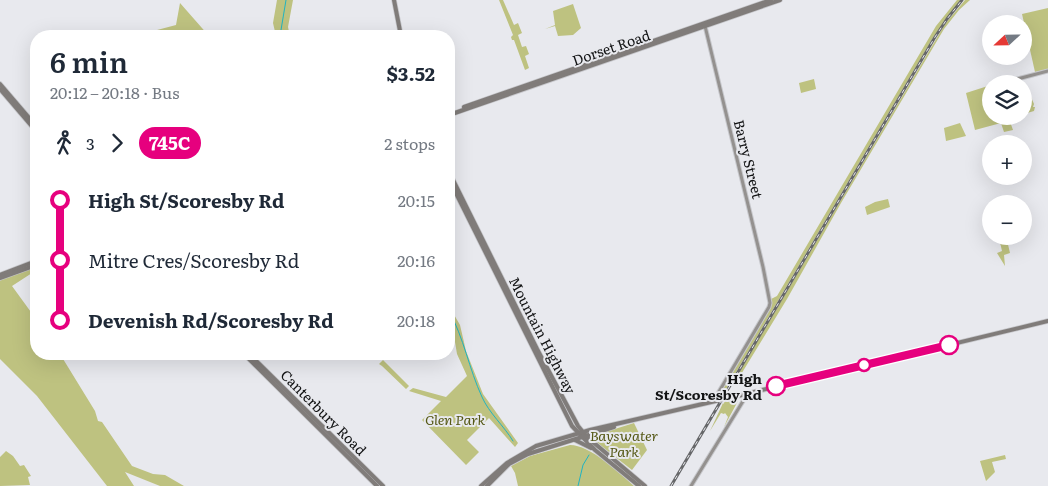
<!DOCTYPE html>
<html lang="en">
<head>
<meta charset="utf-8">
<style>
  :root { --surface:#fff; --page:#f6f6f7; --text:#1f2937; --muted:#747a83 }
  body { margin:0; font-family:Literata,serif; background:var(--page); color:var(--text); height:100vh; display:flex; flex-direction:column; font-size:19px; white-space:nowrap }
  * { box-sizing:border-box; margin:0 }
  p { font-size:16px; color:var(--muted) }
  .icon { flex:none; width:28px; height:28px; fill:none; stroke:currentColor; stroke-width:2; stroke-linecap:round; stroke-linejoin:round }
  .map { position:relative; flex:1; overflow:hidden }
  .side { position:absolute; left:30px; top:30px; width:425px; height:330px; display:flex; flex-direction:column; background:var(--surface); border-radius:20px; box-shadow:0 5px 20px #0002 }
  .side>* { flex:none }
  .badge { padding:0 10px; border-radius:16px; font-size:18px; line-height:32px }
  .needle { width:32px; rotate:248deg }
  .fabs { position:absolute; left:982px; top:15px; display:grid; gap:10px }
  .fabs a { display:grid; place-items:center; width:50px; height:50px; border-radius:50%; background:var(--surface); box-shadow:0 5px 20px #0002; font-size:25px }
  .map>.badge { position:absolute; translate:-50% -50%; box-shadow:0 0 0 2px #fff }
  .legs { display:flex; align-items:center; gap:8px; height:55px; padding:0 20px; font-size:16px }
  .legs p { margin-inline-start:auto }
  .headline { display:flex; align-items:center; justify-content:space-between; height:85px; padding:0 20px }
  h1 { font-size:28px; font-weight:600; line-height:38px }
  ul { padding:0 20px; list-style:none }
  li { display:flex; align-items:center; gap:18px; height:60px; font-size:19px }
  li i { display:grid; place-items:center; width:8px; height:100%; margin:0 6px; background:currentColor }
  li i::after { content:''; width:12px; height:12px; margin:-6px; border:4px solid; border-radius:50%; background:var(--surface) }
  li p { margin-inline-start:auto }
  li:first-child i { background:linear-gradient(#0000 50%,currentColor 0) }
  li:last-child i { background:linear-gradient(currentColor 50%,#0000 0) }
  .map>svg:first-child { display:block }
</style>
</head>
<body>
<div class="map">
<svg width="1048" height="486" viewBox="0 0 1048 486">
  <rect width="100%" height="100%" fill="#e8e9ee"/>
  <g fill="#bec280">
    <polygon points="277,0 293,0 288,27 290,36 276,36 273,23"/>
    <polygon points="499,0 503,0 514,25 518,23 522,33 518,35 522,47 526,46 529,54 525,56 529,68 525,70 514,40 512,40 511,37 513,35"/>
    <polygon points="957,0 961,0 934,36 722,396 722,391 771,307 771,299 777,296 936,26"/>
    <polygon points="965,0 970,0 959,10 944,29 841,203 787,299 740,376 738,374 945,24"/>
    <polygon points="180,3 209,36 159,36 157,30 176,25"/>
    <polygon points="573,4 581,28 573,35 558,36 555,26 545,29 555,25 553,11"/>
    <polygon points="1048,8 1048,69 1035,72 1022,14"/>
    <polygon points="814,79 816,89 801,93 799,83"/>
    <polygon points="991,85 991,116 1008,116 1013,130 1004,132 1001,123 975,130 966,93"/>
    <polygon points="1024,89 1028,90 1034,104 1033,107 1035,107 1034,111 1024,114"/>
    <polygon points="960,123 966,136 946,141 944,128"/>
    <polygon points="888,199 890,207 867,215 865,207 875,202"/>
    <polygon points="1003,236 1006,236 1010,253 1004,255 1005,266 997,253 1002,251 999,238"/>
    <polygon points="31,269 32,273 12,286 36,319 36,354 60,354 95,411 98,421 102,422 132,466 153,474 165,475 184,486 160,486 125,472 134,486 107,486 37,396 0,359 0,280"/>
    <polygon points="449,306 460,325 466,351 483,394 518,443 515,447 489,418 467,440 479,452 466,465 422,420 441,401 409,391 413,388 446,397 467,376 457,354 454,336 449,324"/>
    <polygon points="383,360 409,386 406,389 382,366 379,364"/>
    <polygon points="737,399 738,401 724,427 728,417 725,413 724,414 721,413 710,431 723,403 724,405 718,415 725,401"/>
    <polygon points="634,423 647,450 632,470 596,442 595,439 602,433"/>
    <path d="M 570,445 C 590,445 619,472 634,486 L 518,486 L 515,473 L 511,466 L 530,456 Z"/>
    <polygon points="6,451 13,456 20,466 24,465 31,476 28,477 30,485 0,486 0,457"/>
    <polygon points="1005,455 1006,459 992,462 995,472 986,481 980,461"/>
  </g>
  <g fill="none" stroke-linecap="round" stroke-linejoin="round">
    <g stroke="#20b3c2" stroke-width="1">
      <polyline points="282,36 281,30 286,0"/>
      <path d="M 449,311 C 464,338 469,369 482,397 C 489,413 504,426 513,441"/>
      <polyline points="578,486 583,465 589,455"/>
    </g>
    <g stroke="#c6c7cb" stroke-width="5">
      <g id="secondary">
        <polyline points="705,26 763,267 770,303 769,307 717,395 715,401"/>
        <polyline points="1010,81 1048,71"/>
        <polyline points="691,486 748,393"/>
      </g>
    </g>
    <g stroke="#c6c7cb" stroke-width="5.5">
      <g id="primary">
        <polyline points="394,0 401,36"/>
        <polyline points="0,84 36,126"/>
        <polyline points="0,89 36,131"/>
        <polyline points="464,107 771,0"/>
        <polyline points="449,115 780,0"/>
        <polyline points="449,172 537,349 578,426 587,437 645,486"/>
        <polyline points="449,179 572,426 595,450 639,486"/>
        <polyline points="0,275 36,261"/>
        <polyline points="0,278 36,265"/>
        <polyline points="244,354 377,486"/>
        <polyline points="249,354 383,486"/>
        <polyline points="725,399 1048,321"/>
        <polyline points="575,440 591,448"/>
        <polyline points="481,486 507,463 536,446 590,430 720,400"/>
        <polyline points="487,486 509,464 528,454 614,427"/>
      </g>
    </g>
    <use href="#secondary" stroke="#94918f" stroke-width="3"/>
    <use href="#primary" stroke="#807c7a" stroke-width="4"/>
    <g stroke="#666769" stroke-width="3">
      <polyline id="rail" points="671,486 935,37 947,19 962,0"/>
    </g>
    <use href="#rail" stroke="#e8e9ee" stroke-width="1" stroke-dasharray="4" stroke-linecap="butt"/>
    <g stroke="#c6c7cb" stroke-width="5.5" stroke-linecap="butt">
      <polyline id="primary-bridge" points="720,400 725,399"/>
    </g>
    <use href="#primary-bridge" stroke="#807c7a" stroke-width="4"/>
  </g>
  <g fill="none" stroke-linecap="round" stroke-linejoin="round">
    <g stroke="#fff" stroke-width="11">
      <polyline id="line-1" points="776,386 949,345"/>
    </g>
    <use href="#line-1" stroke="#e6007e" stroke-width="8"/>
  </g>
  <g fill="#fff" stroke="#e6007e" stroke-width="2.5">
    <circle cx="949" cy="345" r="9"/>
    <circle cx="864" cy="365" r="6"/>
    <circle cx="776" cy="386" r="9"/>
  </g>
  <g text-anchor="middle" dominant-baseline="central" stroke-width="4" stroke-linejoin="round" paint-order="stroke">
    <g font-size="14" fill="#121314" stroke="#e8e9ee">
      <text transform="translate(611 47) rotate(-19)">Dorset Road</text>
      <text transform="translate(749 159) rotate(76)">Barry Street</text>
      <text transform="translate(543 335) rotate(63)">Mountain Highway</text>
      <text transform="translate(324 412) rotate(45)">Canterbury Road</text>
    </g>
    <g font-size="14" font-weight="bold" fill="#121314" stroke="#e8e9ee" text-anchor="end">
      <text x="762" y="378">High<tspan x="762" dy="16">St/Scoresby Rd</tspan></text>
    </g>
    <g font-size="14" font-style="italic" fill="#555815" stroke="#e8e9ee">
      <text x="455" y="419">Glen Park</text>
      <text x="624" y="435">Bayswater<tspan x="624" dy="16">Park</tspan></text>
    </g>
  </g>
</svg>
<div class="fabs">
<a><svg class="needle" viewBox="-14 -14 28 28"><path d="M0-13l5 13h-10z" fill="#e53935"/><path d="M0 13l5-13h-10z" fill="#747a83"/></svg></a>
<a><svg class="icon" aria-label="layers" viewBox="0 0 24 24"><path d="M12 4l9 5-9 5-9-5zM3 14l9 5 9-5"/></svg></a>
<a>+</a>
<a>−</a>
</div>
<section class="side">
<div class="headline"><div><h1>6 min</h1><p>20:12 – 20:18 · Bus</p></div><b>$3.52</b></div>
<div class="legs"><svg class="icon" aria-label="walk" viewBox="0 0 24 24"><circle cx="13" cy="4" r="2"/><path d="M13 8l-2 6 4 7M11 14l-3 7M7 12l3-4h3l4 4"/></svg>3<svg class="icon" aria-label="forward" viewBox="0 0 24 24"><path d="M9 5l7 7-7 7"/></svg><b class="badge" style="background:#e6007e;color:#fff">745C</b><p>2 stops</p></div>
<ul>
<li><i style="color:#e6007e"></i><b>High St/Scoresby Rd</b><p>20:15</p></li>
<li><i style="color:#e6007e"></i><span>Mitre Cres/Scoresby Rd</span><p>20:16</p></li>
<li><i style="color:#e6007e"></i><b>Devenish Rd/Scoresby Rd</b><p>20:18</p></li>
</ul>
</section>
</div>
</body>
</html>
